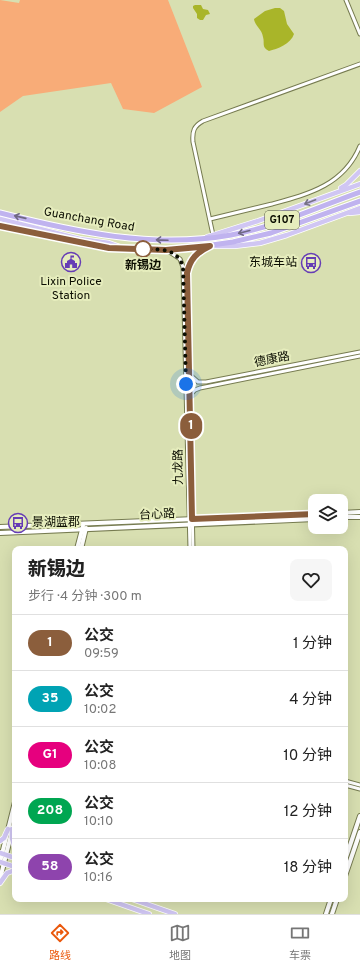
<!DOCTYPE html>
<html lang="zh">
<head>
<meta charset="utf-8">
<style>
  :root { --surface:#fff; --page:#f6f6f6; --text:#222; --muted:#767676; --line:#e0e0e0; --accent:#ea580c }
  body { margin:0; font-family:Overpass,"Noto Sans SC",sans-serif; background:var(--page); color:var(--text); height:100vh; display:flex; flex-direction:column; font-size:15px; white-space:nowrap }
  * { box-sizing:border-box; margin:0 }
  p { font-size:13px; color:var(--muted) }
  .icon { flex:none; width:22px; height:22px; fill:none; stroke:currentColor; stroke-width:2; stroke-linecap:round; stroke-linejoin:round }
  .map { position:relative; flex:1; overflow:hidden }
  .side { position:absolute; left:12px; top:546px; width:336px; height:356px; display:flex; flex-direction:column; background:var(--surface); border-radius:8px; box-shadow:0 4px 16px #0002 }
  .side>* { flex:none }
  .badge { padding:0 8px; border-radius:13px; font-size:14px; line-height:26px }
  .fabs { position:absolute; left:308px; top:494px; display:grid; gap:8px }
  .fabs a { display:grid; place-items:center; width:40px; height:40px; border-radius:8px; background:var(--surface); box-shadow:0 4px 16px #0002; font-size:20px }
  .you { position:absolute; width:20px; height:20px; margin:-10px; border:3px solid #fff; border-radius:50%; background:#1a73e8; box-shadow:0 0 0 6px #1a73e833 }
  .map>.badge { position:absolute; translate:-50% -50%; box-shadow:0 0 0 2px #fff }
  .round { display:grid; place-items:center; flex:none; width:42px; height:42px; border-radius:8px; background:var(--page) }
  .headline { display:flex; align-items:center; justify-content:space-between; height:68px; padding:0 16px }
  h1 { font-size:19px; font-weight:800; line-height:30px }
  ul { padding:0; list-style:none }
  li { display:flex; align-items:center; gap:12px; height:56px; padding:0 16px; border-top:1px solid var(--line) }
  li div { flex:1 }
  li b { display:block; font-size:15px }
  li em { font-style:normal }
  li .badge { min-width:44px; font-weight:700; text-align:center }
  .menu { display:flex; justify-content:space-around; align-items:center; height:56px; border-top:1px solid var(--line); background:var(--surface); font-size:11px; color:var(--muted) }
  .menu a { display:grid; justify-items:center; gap:2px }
  .menu .selected { color:var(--accent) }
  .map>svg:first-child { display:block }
</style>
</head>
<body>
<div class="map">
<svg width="360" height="914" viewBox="0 0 360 914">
  <rect width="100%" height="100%" fill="#d8dfb1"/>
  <polygon fill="#f8ac78" points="0,0 19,3 20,0 168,0 202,87 154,113 123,109 111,83 23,96 0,112"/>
  <g fill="#a9b529">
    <polygon points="195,5 201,5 203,9 208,10 210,14 206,15 203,20 200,20 197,18 197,14 193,8 193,6"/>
    <path d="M 275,8 L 280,8 L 284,11 L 287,24 L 294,34 C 291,44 277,49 269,51 C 261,47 265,43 263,37 C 262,29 255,26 254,19 L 265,11 Z"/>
  </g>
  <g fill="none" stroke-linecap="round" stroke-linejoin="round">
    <g stroke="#767b50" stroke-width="5">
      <g id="minor">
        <polyline points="346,0 360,34"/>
        <path d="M 210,219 C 231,214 251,209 272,204 C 309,194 344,185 360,146"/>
        <path d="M 213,235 L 193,142 C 192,131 194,126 203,121 L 360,64"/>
        <polyline points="168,251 180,259 183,267 190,549"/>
        <polyline points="190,375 198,382 206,382 360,352"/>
        <polyline points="190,395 195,390 200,388 360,356"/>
        <path d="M 193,549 L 187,273 C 190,260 196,253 208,247"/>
        <polyline points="345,781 360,785"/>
        <polyline points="345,785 360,789"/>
      </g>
    </g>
    <g stroke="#767b50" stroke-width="6">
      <g id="secondary">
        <polyline points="341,513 360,512"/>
        <polyline points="341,517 360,517"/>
        <polyline points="0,527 315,514"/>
        <polyline points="0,533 315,519"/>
        <polyline points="77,549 83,526"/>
        <polyline points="81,549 86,528"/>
        <polyline points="345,860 360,816"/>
        <polyline points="0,862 15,802"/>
        <polyline points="345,876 360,832"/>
        <polyline points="0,879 15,819"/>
        <polyline points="326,914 331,899"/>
        <polyline points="332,914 337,899"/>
      </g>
    </g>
    <g stroke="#fff" stroke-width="6">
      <g id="primary">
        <polyline points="341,188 346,185 360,171"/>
        <polyline points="350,213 360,212"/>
        <polyline points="0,219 80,239 109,243 123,248"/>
        <polyline points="207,237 258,221 360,184"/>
        <polyline points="216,246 235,246 260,243 287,235 360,208"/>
        <polyline points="12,829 12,838 15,848"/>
        <polyline points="0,841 4,838 8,829"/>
        <polyline points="0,853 15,858"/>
        <polyline points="0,862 15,867"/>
        <polyline points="0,883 7,873 15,870"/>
        <polyline points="106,899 149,914"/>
        <polyline points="132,899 175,914"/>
      </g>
    </g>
    <g stroke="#fff" stroke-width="7">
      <g id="trunk">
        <path d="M 0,213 C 75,232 154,249 231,235 C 275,227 318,207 360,192"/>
        <polyline points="0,226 109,248 152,250 184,249 233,242 271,233 360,201"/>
      </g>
    </g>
    <use href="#minor" stroke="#fff" stroke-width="3"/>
    <use href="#secondary" stroke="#fff" stroke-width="4"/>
    <use href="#primary" stroke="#d0c6f3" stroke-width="4.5"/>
    <use href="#trunk" stroke="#c0b3ef" stroke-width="5"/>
  </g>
  <defs><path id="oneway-shaft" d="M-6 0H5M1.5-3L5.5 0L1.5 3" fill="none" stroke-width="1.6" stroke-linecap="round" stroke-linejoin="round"/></defs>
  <use stroke="#777386" href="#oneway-shaft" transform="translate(310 202) rotate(159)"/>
  <g stroke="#6f6884">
    <use href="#oneway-shaft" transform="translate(20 217) rotate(-167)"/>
    <use href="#oneway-shaft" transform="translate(244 232) rotate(166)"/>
    <use href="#oneway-shaft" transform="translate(162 240) rotate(-178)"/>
  </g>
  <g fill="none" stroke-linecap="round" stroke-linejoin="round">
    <g stroke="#fff" stroke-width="9">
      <path id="line" d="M 0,226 L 109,248 L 166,250 L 210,246 C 197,252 190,259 187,273 L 192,519 L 315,514"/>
    </g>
    <use href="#line" stroke="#8b5e3c" stroke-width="6"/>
    <path stroke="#0b0d01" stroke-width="4" stroke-dasharray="0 7.2" d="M 143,249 C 161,250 175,247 183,266 L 186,384"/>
  </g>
  <defs>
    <g id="civic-ring" transform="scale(1)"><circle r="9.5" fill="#e6edbd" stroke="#663db5" stroke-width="1.5"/><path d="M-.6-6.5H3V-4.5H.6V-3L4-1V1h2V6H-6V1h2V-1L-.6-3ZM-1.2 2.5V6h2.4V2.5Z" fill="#663db5"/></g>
    <g id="bus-ring" transform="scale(1)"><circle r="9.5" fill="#e6edbd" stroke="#663db5" stroke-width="1.5"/><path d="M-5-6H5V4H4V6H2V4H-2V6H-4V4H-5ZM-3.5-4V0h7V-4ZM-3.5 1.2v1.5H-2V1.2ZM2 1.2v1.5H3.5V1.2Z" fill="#663db5"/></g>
  </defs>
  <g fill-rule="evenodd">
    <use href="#civic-ring" x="71" y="262"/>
    <use href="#bus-ring" x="311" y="263"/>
    <use href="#bus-ring" x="18" y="523"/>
  </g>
  <circle fill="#fff" stroke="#8b5e3c" stroke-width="2" cx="143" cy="249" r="8"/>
  <g text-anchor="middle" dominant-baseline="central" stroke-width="4" stroke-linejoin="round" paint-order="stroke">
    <rect fill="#e6edbd" stroke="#4d5039" stroke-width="1" x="265" y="211" width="34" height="18" rx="3"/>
    <g font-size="11" font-weight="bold" fill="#0b0d01">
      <text x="282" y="220">G107</text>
    </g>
    <g font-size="12" fill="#0b0d01" stroke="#e6edbd">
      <text transform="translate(89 220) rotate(10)">Guanchang Road</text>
      <text transform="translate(272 360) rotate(-11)">德康路</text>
      <text transform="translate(179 467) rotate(-91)">九龙路</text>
      <text transform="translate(157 515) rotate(-3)">台心路</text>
    </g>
    <g font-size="12" fill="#0b0d01" stroke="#e6edbd" text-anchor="end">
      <text x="297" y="263">东城车站</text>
      <text x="71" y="282" text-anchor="middle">Lixin Police<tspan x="71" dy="14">Station</tspan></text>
      <text x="32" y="523" text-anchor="start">景湖蓝郡</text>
    </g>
    <g font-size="12" font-weight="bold" fill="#0b0d01" stroke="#e6edbd">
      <text x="143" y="266">新锡边</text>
    </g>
  </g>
</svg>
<div class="fabs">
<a><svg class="icon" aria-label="layers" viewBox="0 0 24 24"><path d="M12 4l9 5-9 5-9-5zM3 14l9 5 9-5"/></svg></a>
</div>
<div class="you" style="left:186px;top:384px"></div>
<b class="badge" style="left:191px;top:426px;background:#8b5e3c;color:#fff">1</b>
<section class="side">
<div class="headline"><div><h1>新锡边</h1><p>步行 · 4 分钟 · 300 m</p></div><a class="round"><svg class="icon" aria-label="heart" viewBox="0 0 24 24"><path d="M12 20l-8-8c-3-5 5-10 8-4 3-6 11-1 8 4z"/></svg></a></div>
<ul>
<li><span class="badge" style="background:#8b5e3c;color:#fff">1</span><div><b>公交</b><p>09:59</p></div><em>1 分钟</em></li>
<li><span class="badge" style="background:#00a3b4;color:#fff">35</span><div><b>公交</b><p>10:02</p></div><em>4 分钟</em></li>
<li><span class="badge" style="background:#e6007e;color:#fff">G1</span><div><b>公交</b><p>10:08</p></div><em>10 分钟</em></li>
<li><span class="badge" style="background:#00a651;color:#fff">208</span><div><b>公交</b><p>10:10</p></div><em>12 分钟</em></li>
<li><span class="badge" style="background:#8e44ad;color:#fff">58</span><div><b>公交</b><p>10:16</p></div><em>18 分钟</em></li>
</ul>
</section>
</div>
<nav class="menu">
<a class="selected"><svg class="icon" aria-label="directions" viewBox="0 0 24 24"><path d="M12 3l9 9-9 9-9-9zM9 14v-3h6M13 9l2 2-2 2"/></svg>路线</a>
<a><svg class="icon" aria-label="map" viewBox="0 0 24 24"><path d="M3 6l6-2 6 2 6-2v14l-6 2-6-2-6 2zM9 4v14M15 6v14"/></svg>地图</a>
<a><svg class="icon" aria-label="tickets" viewBox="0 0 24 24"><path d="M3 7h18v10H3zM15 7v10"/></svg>车票</a>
</nav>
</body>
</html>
